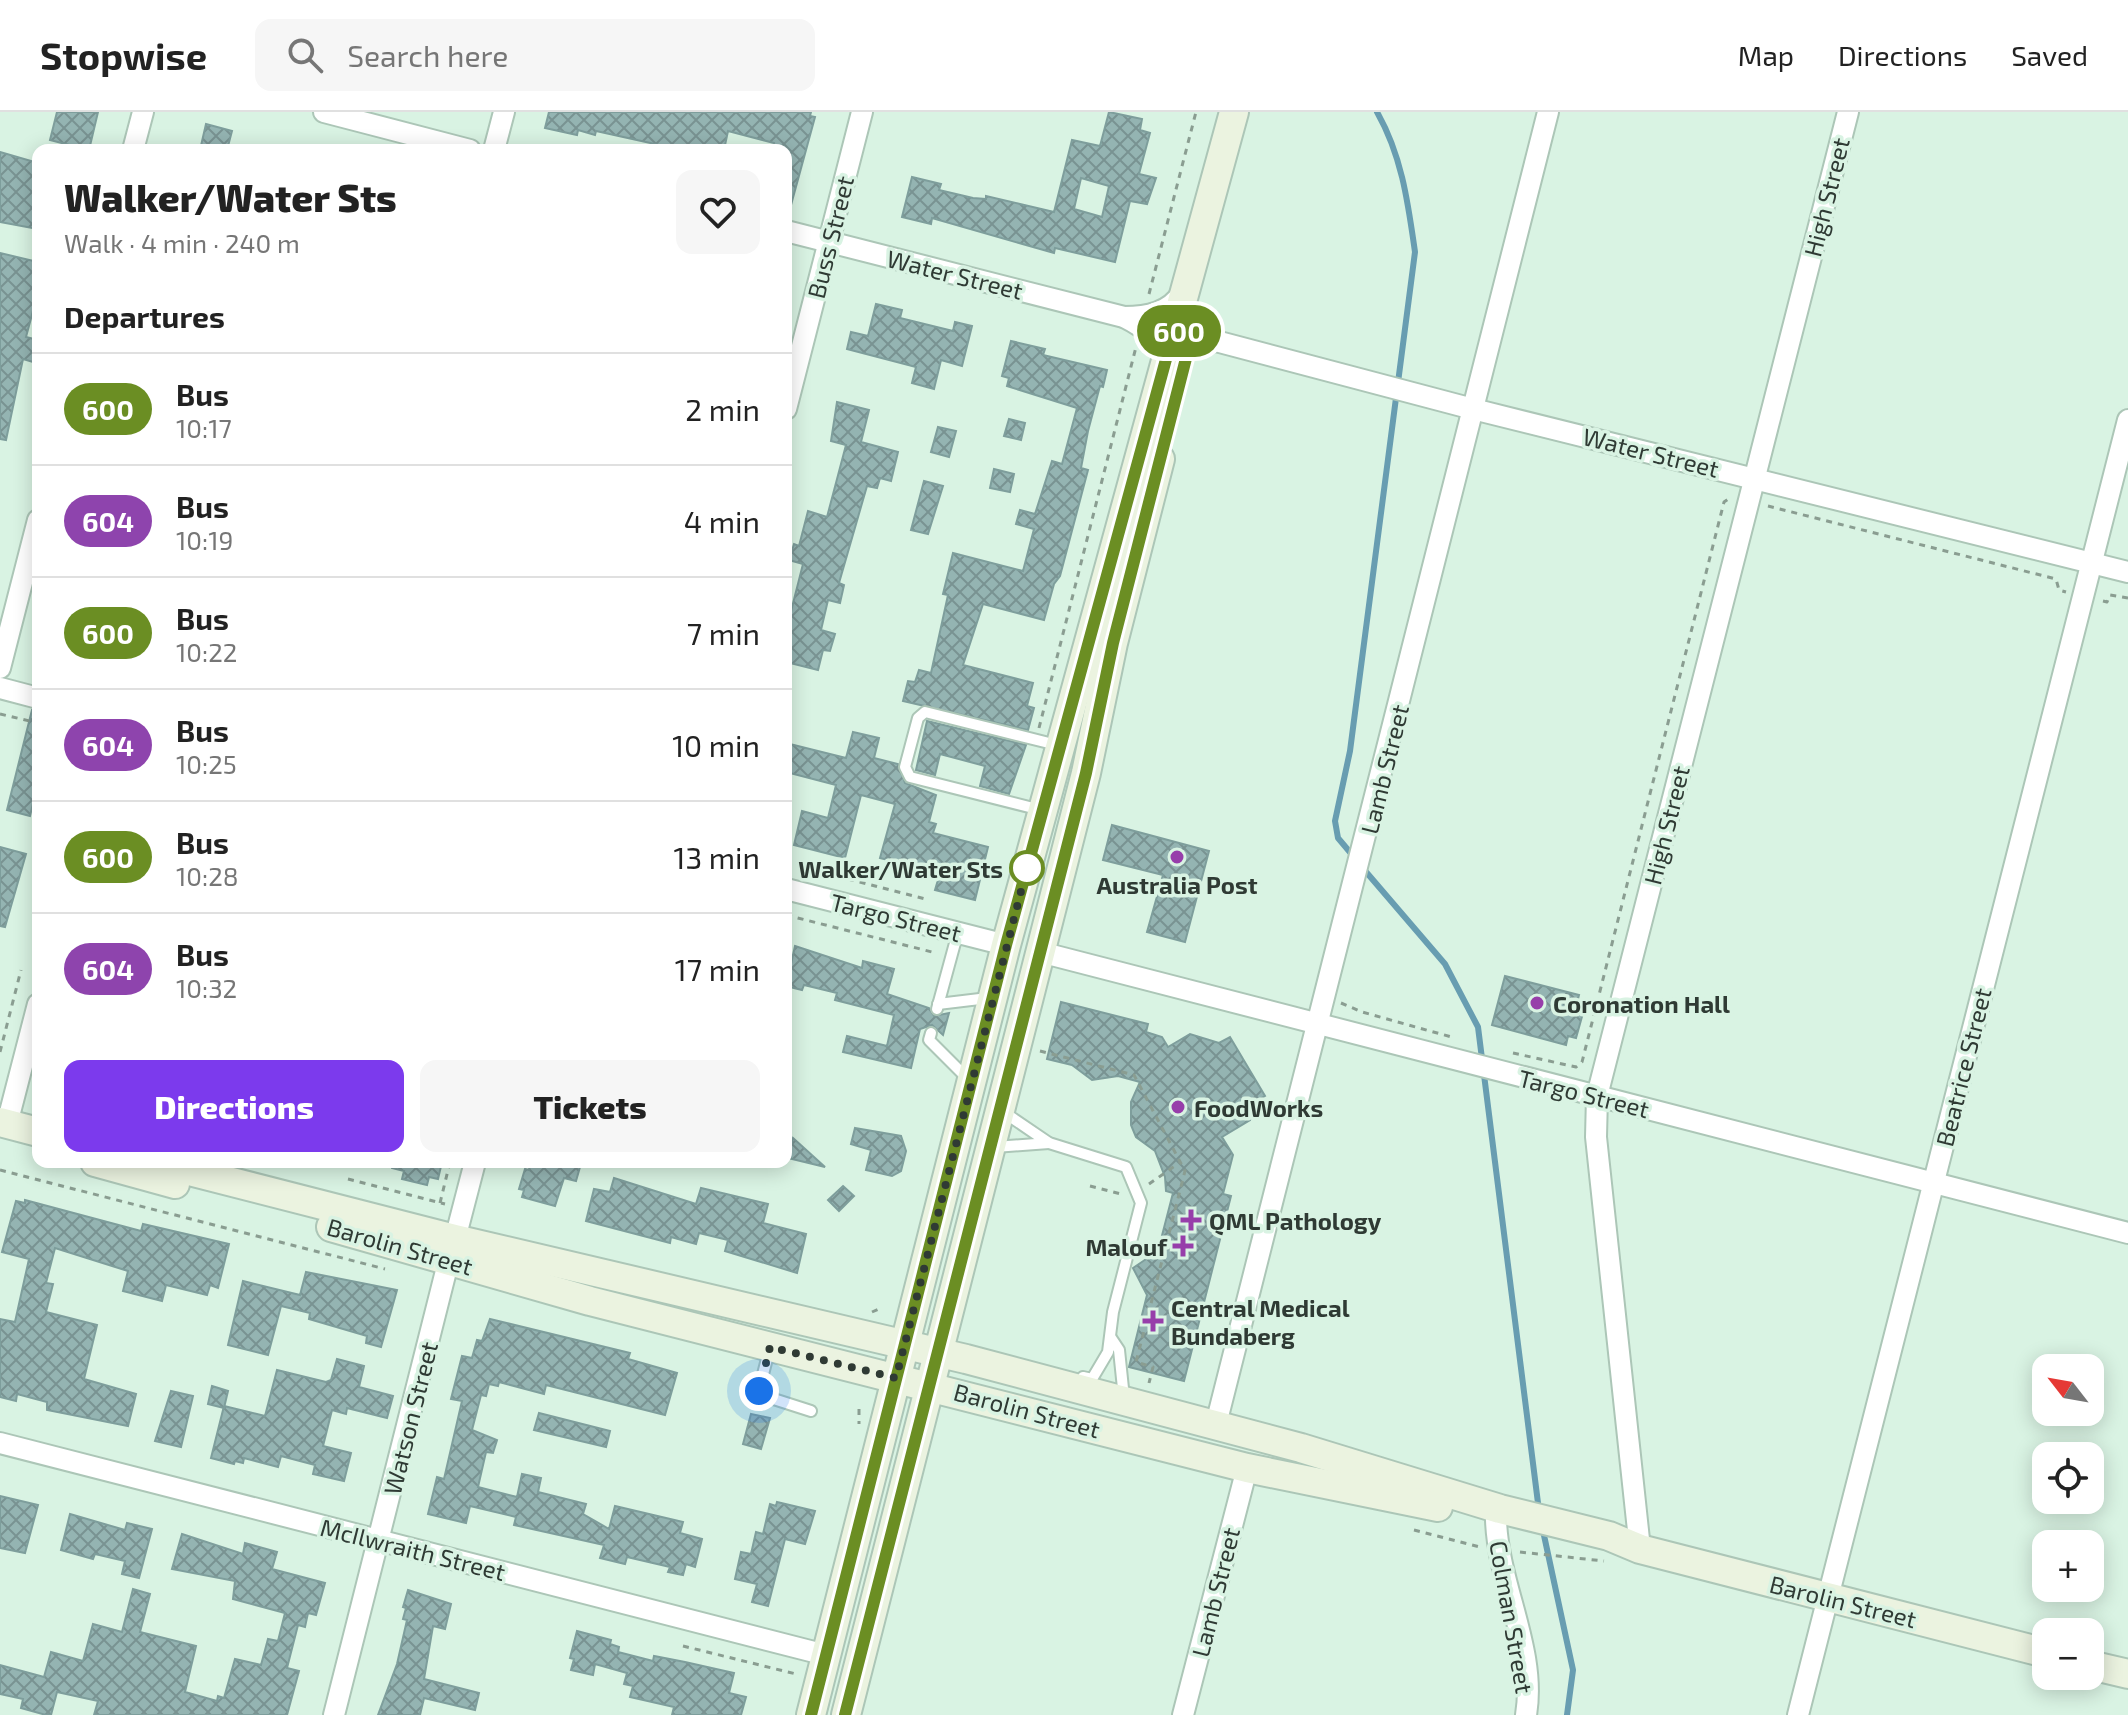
<!DOCTYPE html>
<html lang="en">
<head>
<meta charset="utf-8">
<style>
  :root { --surface:#fff; --page:#f6f6f6; --text:#222; --muted:#767676; --line:#e0e0e0; --accent:#7c3aed }
  body { margin:0; font-family:"Exo 2",sans-serif; background:var(--page); color:var(--text); height:100vh; display:flex; flex-direction:column; font-size:30px; white-space:nowrap }
  * { box-sizing:border-box; margin:0 }
  p { font-size:26px; color:var(--muted) }
  .icon { flex:none; width:44px; height:44px; fill:none; stroke:currentColor; stroke-width:2; stroke-linecap:round; stroke-linejoin:round }
  .map { position:relative; flex:1; overflow:hidden }
  .panel { position:absolute; left:32px; top:32px; width:760px; height:1024px; display:flex; flex-direction:column; background:var(--surface); border-radius:16px; box-shadow:0 4px 20px #0003 }
  .panel>* { flex:none }
  .badge { padding:0 16px; border-radius:26px; font-size:28px; line-height:52px }
  .needle { width:52px; rotate:301deg }
  .controls { position:absolute; left:2032px; top:1242px; display:grid; gap:16px }
  .controls a { display:grid; place-items:center; width:72px; height:72px; border-radius:16px; background:var(--surface); box-shadow:0 4px 20px #0003; font-size:40px }
  .you { position:absolute; width:40px; height:40px; margin:-20px; border:6px solid #fff; border-radius:50%; background:#1a73e8; box-shadow:0 0 0 12px #1a73e833 }
  .map>.badge { position:absolute; translate:-50% -50%; box-shadow:0 0 0 4px #fff }
  h2 { padding:0 32px; font-size:30px; line-height:72px }
  .round { display:grid; place-items:center; flex:none; width:84px; height:84px; border-radius:16px; background:var(--page) }
  .headline { display:flex; align-items:center; justify-content:space-between; height:136px; padding:0 32px }
  h1 { font-size:38px; font-weight:800; line-height:60px }
  .primary-button { display:flex; gap:16px; margin-top:auto; padding:16px 32px }
  .primary-button a { flex:1; height:92px; border-radius:16px; background:var(--accent); color:#fff; font-size:32px; font-weight:800; line-height:92px; text-align:center }
  .primary-button a+a { background:var(--page); color:var(--text) }
  ul { padding:0; list-style:none }
  li { display:flex; align-items:center; gap:24px; height:112px; padding:0 32px; border-top:2px solid var(--line) }
  li div { flex:1 }
  li b { display:block; font-size:30px }
  li em { font-style:normal }
  li .badge { min-width:88px; font-weight:700; text-align:center }
  header { display:flex; align-items:center; gap:48px; box-sizing:border-box; height:112px; padding:0 40px; background:var(--surface); border-bottom:2px solid var(--line) }
  header strong { font-size:38px }
  nav { display:flex; gap:44px; margin-inline-start:auto; font-size:28px }
  .search { width:560px; height:72px; background:var(--page); display:flex; align-items:center; gap:20px; box-sizing:border-box; padding:0 28px; border-radius:16px; color:var(--muted); font-size:30px }
  .map>svg:first-child { display:block }
</style>
</head>
<body>
<header>
<strong>Stopwise</strong>
<div class="search"><svg class="icon" aria-label="search" viewBox="0 0 24 24"><circle cx="10" cy="10" r="6"/><path d="M15 15l6 6"/></svg>Search here</div>
<nav><a>Map</a><a>Directions</a><a>Saved</a></nav>
</header>
<div class="map">
<svg width="2128" height="1603" viewBox="0 0 2128 1603">
  <defs>
    <pattern id="building-cross-hatch" width="8" height="8" patternUnits="userSpaceOnUse" patternTransform="scale(2)"><rect width="8" height="8" fill="#94b4b2"/><path d="M0 0l8 8M0 8l8-8" fill="none" stroke="#799392"/></pattern>
  </defs>
  <rect width="100%" height="100%" fill="#d9f3e3"/>
  <g fill="none" stroke-linecap="round" stroke-linejoin="round">
    <g stroke="#689db1" stroke-width="6">
      <path d="M 1354,745 L 1338,726 L 1335,709 L 1350,639 L 1415,140 C 1408,91 1402,44 1377,0"/>
      <polyline points="1361,754 1445,852 1478,915 1539,1399"/>
      <polyline points="1542,1414 1573,1558 1567,1603"/>
    </g>
  </g>
  <g fill="url(#building-cross-hatch)" stroke="#7e9e9c" stroke-width="2" fill-rule="evenodd">
    <polygon points="57,0 98,0 89,38 50,28"/>
    <polygon points="549,0 811,0 810,4 815,5 791,93 786,93 786,38 773,38 774,31 728,19 724,38 682,38 596,19 595,23 578,18 577,23 545,16"/>
    <path d="M 1109,0 L 1142,7 L 1140,18 L 1150,21 L 1139,62 L 1156,66 L 1147,92 L 1130,89 L 1115,150 L 1055,136 L 1054,141 L 932,106 L 931,112 L 902,105 L 912,65 L 941,72 L 939,78 L 973,86 L 986,87 L 986,84 L 1054,100 L 1072,28 L 1100,34 ZM 1081,66 L 1109,74 L 1102,105 L 1074,97 Z"/>
    <polygon points="206,12 232,19 227,38 200,38"/>
    <polygon points="0,40 38,51 38,117 0,110"/>
    <polygon points="0,141 38,150 38,180 26,225 38,228 33,250 23,247 6,328 0,327"/>
    <polygon points="876,192 902,198 900,206 953,219 955,210 972,214 962,254 941,248 934,277 912,271 916,255 847,237 851,220 868,224"/>
    <polygon points="1011,229 1045,237 1043,243 1107,258 1103,275 1100,274 1088,319 1081,356 1088,358 1060,464 1054,472 1044,508 983,492 963,553 1033,571 1027,594 1034,596 1028,618 903,589 908,569 915,570 919,558 931,561 948,483 943,482 953,441 1023,459 1034,417 1016,412 1020,398 1035,402 1052,349 1062,352 1077,296 1007,274 1009,266 1002,264"/>
    <polygon points="837,290 869,298 861,330 898,340 891,369 880,366 877,376 867,374 839,471 844,473 840,491 828,488 821,518 835,522 830,539 823,538 818,558 786,550 786,519 803,452 789,448 794,432 799,434 808,399 827,405 846,333 831,329"/>
    <polygon points="1009,307 1025,311 1021,328 1004,324"/>
    <polygon points="938,315 956,319 949,345 931,340"/>
    <polygon points="994,357 1014,362 1010,380 990,376"/>
    <polygon points="924,369 943,374 928,422 911,418"/>
    <polygon points="32,598 38,599 38,671 30,704 7,698"/>
    <polygon points="927,609 1026,633 1009,682 980,674 985,654 940,642 935,663 916,658"/>
    <polygon points="853,620 879,626 874,646 898,652 905,671 936,683 929,710 936,712 933,721 988,735 975,788 935,778 940,761 880,746 895,692 861,683 845,746 794,733 802,699 828,706 836,673 786,660 786,631 846,646"/>
    <polygon points="1112,713 1209,739 1185,830 1147,820 1163,763 1103,748"/>
    <polygon points="0,735 26,742 5,815 0,814"/>
    <polygon points="795,834 862,856 863,849 894,857 887,882 929,896 934,904 949,901 943,923 932,913 920,917 911,956 843,940 847,924 887,934 894,903 835,888 837,881 804,873 802,878 786,874"/>
    <polygon points="1505,864 1579,883 1575,899 1583,901 1576,926 1568,924 1566,933 1492,913"/>
    <polygon points="1061,890 1148,912 1146,920 1162,925 1168,935 1190,922 1219,931 1230,925 1265,984 1255,990 1250,1008 1222,1025 1233,1043 1223,1082 1231,1084 1184,1269 1129,1255 1147,1183 1133,1156 1158,1139 1173,1081 1166,1079 1165,1065 1155,1039 1136,1025 1131,1013 1131,990 1140,970 1118,964 1092,968 1072,953 1047,947"/>
    <polygon points="855,1016 901,1024 906,1039 901,1059 892,1064 866,1058 871,1038 851,1032"/>
    <polygon points="793,1026 825,1055 788,1046"/>
    <polygon points="392,1050 442,1050 438,1067 429,1065 427,1073 402,1067 404,1059 392,1056"/>
    <polygon points="531,1050 561,1050 580,1055 576,1069 564,1066 555,1094 522,1085 524,1078 519,1077 525,1057 529,1058"/>
    <polygon points="614,1066 696,1092 701,1076 768,1092 763,1111 806,1122 797,1161 725,1139 728,1128 699,1121 696,1132 671,1125 670,1131 586,1109 594,1077 610,1080"/>
    <polygon points="843,1074 854,1084 839,1099 828,1088"/>
    <polygon points="25,1088 141,1119 143,1112 229,1132 218,1176 210,1173 207,1183 166,1173 162,1189 123,1179 128,1159 55,1136 46,1171 53,1172 46,1200 97,1213 84,1267 136,1282 128,1314 47,1298 47,1290 17,1282 16,1289 0,1285 0,1207 15,1210 29,1147 2,1140 16,1089 25,1091"/>
    <polygon points="306,1160 397,1178 381,1235 366,1231 367,1224 309,1207 310,1201 281,1194 268,1243 228,1233 243,1169 300,1183"/>
    <polygon points="490,1207 630,1241 628,1247 677,1261 665,1303 546,1273 544,1282 499,1270 498,1274 489,1272 486,1284 481,1283 472,1318 497,1328 493,1341 486,1340 478,1375 517,1385 522,1362 541,1366 538,1380 586,1392 583,1402 609,1417 615,1394 683,1410 680,1421 702,1427 695,1455 686,1452 683,1463 668,1460 670,1455 627,1445 625,1452 600,1446 604,1433 514,1413 516,1405 470,1394 466,1411 428,1402 437,1365 444,1367 462,1289 451,1287 462,1244 472,1246 477,1228 482,1229"/>
    <polygon points="337,1247 364,1254 359,1275 393,1284 387,1306 347,1296 346,1302 332,1298 323,1334 351,1341 344,1369 313,1362 315,1353 281,1344 278,1355 244,1346 243,1351 235,1349 234,1352 211,1346 224,1294 265,1304 277,1258 326,1270 331,1268"/>
    <polygon points="212,1274 228,1279 224,1296 208,1292"/>
    <polygon points="171,1279 193,1284 181,1335 155,1329"/>
    <polygon points="539,1301 610,1319 606,1335 534,1318"/>
    <polygon points="751,1302 770,1306 761,1337 743,1332"/>
    <polygon points="0,1384 38,1393 25,1441 0,1436"/>
    <polygon points="777,1390 815,1399 805,1432 785,1427 768,1494 752,1490 757,1472 735,1467 741,1440 751,1442 756,1420 763,1422 770,1392 776,1394"/>
    <polygon points="70,1402 125,1418 127,1411 152,1417 139,1466 122,1462 125,1449 95,1442 93,1447 61,1438"/>
    <polygon points="182,1422 243,1442 245,1431 277,1440 272,1457 325,1471 316,1503 308,1501 305,1515 298,1513 287,1556 299,1559 287,1603 94,1603 98,1589 57,1580 51,1603 46,1603 21,1596 23,1587 0,1582 0,1553 44,1565 51,1540 83,1549 93,1512 122,1520 133,1477 150,1482 140,1520 196,1534 185,1580 217,1589 218,1584 224,1586 235,1547 261,1553 268,1527 278,1529 285,1501 233,1487 235,1469 172,1457"/>
    <polygon points="408,1478 451,1492 445,1517 433,1514 424,1567 479,1581 475,1598 424,1586 420,1603 378,1603 397,1552 407,1508 403,1507 406,1496 403,1495"/>
    <polygon points="577,1519 611,1528 610,1532 619,1535 618,1540 653,1549 654,1544 685,1550 734,1561 729,1581 746,1585 741,1603 672,1603 674,1595 630,1585 633,1574 624,1572 627,1561 595,1552 593,1563 571,1558 574,1547 570,1546"/>
  </g>
  <g fill="none" stroke-linecap="round" stroke-linejoin="round">
    <g stroke="#acc6b7" stroke-width="14">
      <g id="lane">
        <polyline points="1041,698 910,665 905,655 918,606 925,600 1057,633"/>
        <polyline points="938,892 988,886"/>
        <polyline points="937,897 958,820"/>
        <polyline points="931,921 929,928 967,966"/>
        <polyline points="1002,999 1049,1031 1126,1055 1141,1091 1113,1200 1108,1240 1092,1267 1083,1265"/>
        <polyline points="995,1035 1049,1031"/>
        <polyline points="1111,1226 1119,1238 1124,1286"/>
        <polyline points="770,1235 760,1274 761,1283 811,1299"/>
      </g>
    </g>
    <g stroke="#acc6b7" stroke-width="24">
      <g id="street">
        <polyline points="324,0 470,38"/>
        <polyline points="133,38 143,0"/>
        <polyline points="494,38 504,0"/>
        <path d="M 786,119 L 1124,205 C 1146,216 1162,228 1165,254"/>
        <path d="M 1124,205 C 1148,205 1169,201 1183,180"/>
        <polyline points="1174,218 1473,297 2128,460"/>
        <polyline points="786,297 862,0"/>
        <polyline points="0,556 38,408"/>
        <polyline points="0,576 38,586"/>
        <polyline points="786,777 1006,833"/>
        <polyline points="1040,840 2128,1121"/>
        <polyline points="7,1012 38,892"/>
        <polyline points="455,1127 475,1050"/>
        <polyline points="1216,1312 1548,0"/>
        <polyline points="0,1331 826,1543"/>
        <path d="M 1496,1408 C 1498,1473 1537,1538 1526,1603"/>
        <polyline points="1640,1437 1596,1025 1597,984 1848,0"/>
        <polyline points="334,1603 449,1147"/>
        <polyline points="1183,1603 1247,1356"/>
        <polyline points="1798,1603 2128,308"/>
      </g>
    </g>
    <g stroke="#acc6b7" stroke-width="32">
      <g id="secondary">
        <polyline points="0,1010 38,1020"/>
        <polyline points="95,1050 175,1072"/>
        <polyline points="154,1050 455,1127 966,1247 1301,1336 1500,1397 1609,1424 1640,1437 2046,1541"/>
        <polyline points="331,1115 590,1189 1247,1356 1438,1395"/>
        <polyline points="2090,1553 2128,1562"/>
        <polyline points="811,1603 1006,833 1234,0"/>
        <polyline points="846,1603 1086,661 1113,531 1160,347"/>
      </g>
    </g>
    <g stroke="#8a9d91" stroke-width="3" stroke-dasharray="6 6" stroke-linecap="butt">
      <polyline points="1149,182 1196,0"/>
      <polyline points="1768,394 2056,467 2059,478 2066,480"/>
      <polyline points="2103,489 2107,490 2110,483 2128,486"/>
      <polyline points="0,602 38,611"/>
      <polyline points="1039,616 1136,235"/>
      <polyline points="848,767 929,788"/>
      <polyline points="786,803 936,841"/>
      <polyline points="1341,891 1362,900 1455,926"/>
      <polyline points="1040,939 1134,963 1185,1059 1136,1250 1153,1255 1149,1271"/>
      <polyline points="0,940 21,858"/>
      <polyline points="1513,941 1576,955 1582,950 1724,390 1730,386"/>
      <polyline points="38,987 38,989"/>
      <polyline points="0,1058 385,1157"/>
      <polyline points="348,1067 445,1092"/>
      <polyline points="1149,1072 1179,1051"/>
      <polyline points="1090,1074 1121,1082"/>
      <polyline points="440,1091 450,1050"/>
      <polyline points="872,1200 881,1196"/>
      <polyline points="859,1297 859,1312"/>
      <polyline points="1414,1418 1480,1435"/>
      <polyline points="1520,1440 1604,1449"/>
      <polyline points="683,1534 796,1562"/>
    </g>
    <use href="#lane" stroke="#fff" stroke-width="10"/>
    <use href="#street" stroke="#fff" stroke-width="20"/>
    <use href="#secondary" stroke="#ebf3e0" stroke-width="28"/>
  </g>
  <g fill="none" stroke-linecap="round" stroke-linejoin="round">
    <g stroke="#fff" stroke-width="18">
      <polyline id="line" points="811,1603 1006,833 1174,218 1192,223 1113,531 1086,661 845,1603"/>
    </g>
    <use href="#line" stroke="#6b8e23" stroke-width="12"/>
    <polyline stroke="#2f3a34" stroke-width="8" stroke-dasharray="0 14.4" points="759,1279 770,1235 896,1266 1027,756"/>
  </g>
  <g fill="#973eaa" stroke="#d9f3e3" stroke-width="3">
    <circle cx="1177" cy="745" r="8"/>
    <circle cx="1537" cy="891" r="8"/>
    <circle cx="1178" cy="995" r="8"/>
    <path d="M1187 1096h8v8h8v8h-8v8h-8v-8h-8v-8h8z"/>
    <path d="M1179 1122h8v8h8v8h-8v8h-8v-8h-8v-8h8z"/>
    <path d="M1149 1197h8v8h8v8h-8v8h-8v-8h-8v-8h8z"/>
  </g>
  <circle fill="#fff" stroke="#6b8e23" stroke-width="4" cx="1027" cy="756" r="16"/>
  <g text-anchor="middle" dominant-baseline="central" stroke-width="7" stroke-linejoin="round" paint-order="stroke">
    <g font-size="24" fill="#2f3a34" stroke="#d9f3e3">
      <text transform="translate(1826 85) rotate(-76)">High Street</text>
      <text transform="translate(830 125) rotate(-76)">Buss Street</text>
      <text transform="translate(955 162) rotate(14)">Water Street</text>
      <text transform="translate(1651 340) rotate(14)">Water Street</text>
      <text transform="translate(1384 657) rotate(-76)">Lamb Street</text>
      <text transform="translate(1666 713) rotate(-76)">High Street</text>
      <text transform="translate(896 805) rotate(14)">Targo Street</text>
      <text transform="translate(1963 955) rotate(-76)">Beatrice Street</text>
      <text transform="translate(1584 981) rotate(14)">Targo Street</text>
      <text transform="translate(400 1134) rotate(16)">Barolin Street</text>
      <text transform="translate(1027 1298) rotate(15)">Barolin Street</text>
      <text transform="translate(410 1306) rotate(-76)">Watson Street</text>
      <text transform="translate(413 1437) rotate(14)">McIlwraith Street</text>
      <text transform="translate(1215 1480) rotate(-76)">Lamb Street</text>
      <text transform="translate(1843 1489) rotate(14)">Barolin Street</text>
      <text transform="translate(1512 1505) rotate(80)">Colman Street</text>
    </g>
    <g font-size="24" font-weight="bold" fill="#2f3a34" stroke="#d9f3e3" text-anchor="end">
      <text x="1003" y="756">Walker/Water Sts</text>
    </g>
    <g font-size="24" font-weight="bold" fill="#2f3a34" stroke="#d9f3e3" text-anchor="start">
      <text x="1177" y="772" text-anchor="middle">Australia Post</text>
      <text x="1553" y="891">Coronation Hall</text>
      <text x="1194" y="995">FoodWorks</text>
      <text x="1209" y="1108">QML Pathology</text>
      <text x="1167" y="1134" text-anchor="end">Malouf</text>
      <text x="1171" y="1195">Central Medical<tspan x="1171" dy="28">Bundaberg</tspan></text>
    </g>
  </g>
</svg>
<div class="controls">
<a><svg class="needle" viewBox="-14 -14 28 28"><path d="M0-13l5 13h-10z" fill="#e53935"/><path d="M0 13l5-13h-10z" fill="#767676"/></svg></a>
<a><svg class="icon" aria-label="locate" viewBox="0 0 24 24"><circle cx="12" cy="12" r="6"/><path d="M12 2v4M12 18v4M2 12h4M18 12h4"/></svg></a>
<a>+</a>
<a>−</a>
</div>
<div class="you" style="left:759px;top:1279px"></div>
<b class="badge" style="left:1179px;top:219px;background:#6b8e23;color:#fff">600</b>
<section class="panel">
<div class="headline"><div><h1>Walker/Water Sts</h1><p>Walk · 4 min · 240 m</p></div><a class="round"><svg class="icon" aria-label="heart" viewBox="0 0 24 24"><path d="M12 20l-8-8c-3-5 5-10 8-4 3-6 11-1 8 4z"/></svg></a></div>
<h2>Departures</h2>
<ul>
<li><span class="badge" style="background:#6b8e23;color:#fff">600</span><div><b>Bus</b><p>10:17</p></div><em>2 min</em></li>
<li><span class="badge" style="background:#8e44ad;color:#fff">604</span><div><b>Bus</b><p>10:19</p></div><em>4 min</em></li>
<li><span class="badge" style="background:#6b8e23;color:#fff">600</span><div><b>Bus</b><p>10:22</p></div><em>7 min</em></li>
<li><span class="badge" style="background:#8e44ad;color:#fff">604</span><div><b>Bus</b><p>10:25</p></div><em>10 min</em></li>
<li><span class="badge" style="background:#6b8e23;color:#fff">600</span><div><b>Bus</b><p>10:28</p></div><em>13 min</em></li>
<li><span class="badge" style="background:#8e44ad;color:#fff">604</span><div><b>Bus</b><p>10:32</p></div><em>17 min</em></li>
</ul>
<div class="primary-button"><a>Directions</a><a>Tickets</a></div>
</section>
</div>
</body>
</html>
